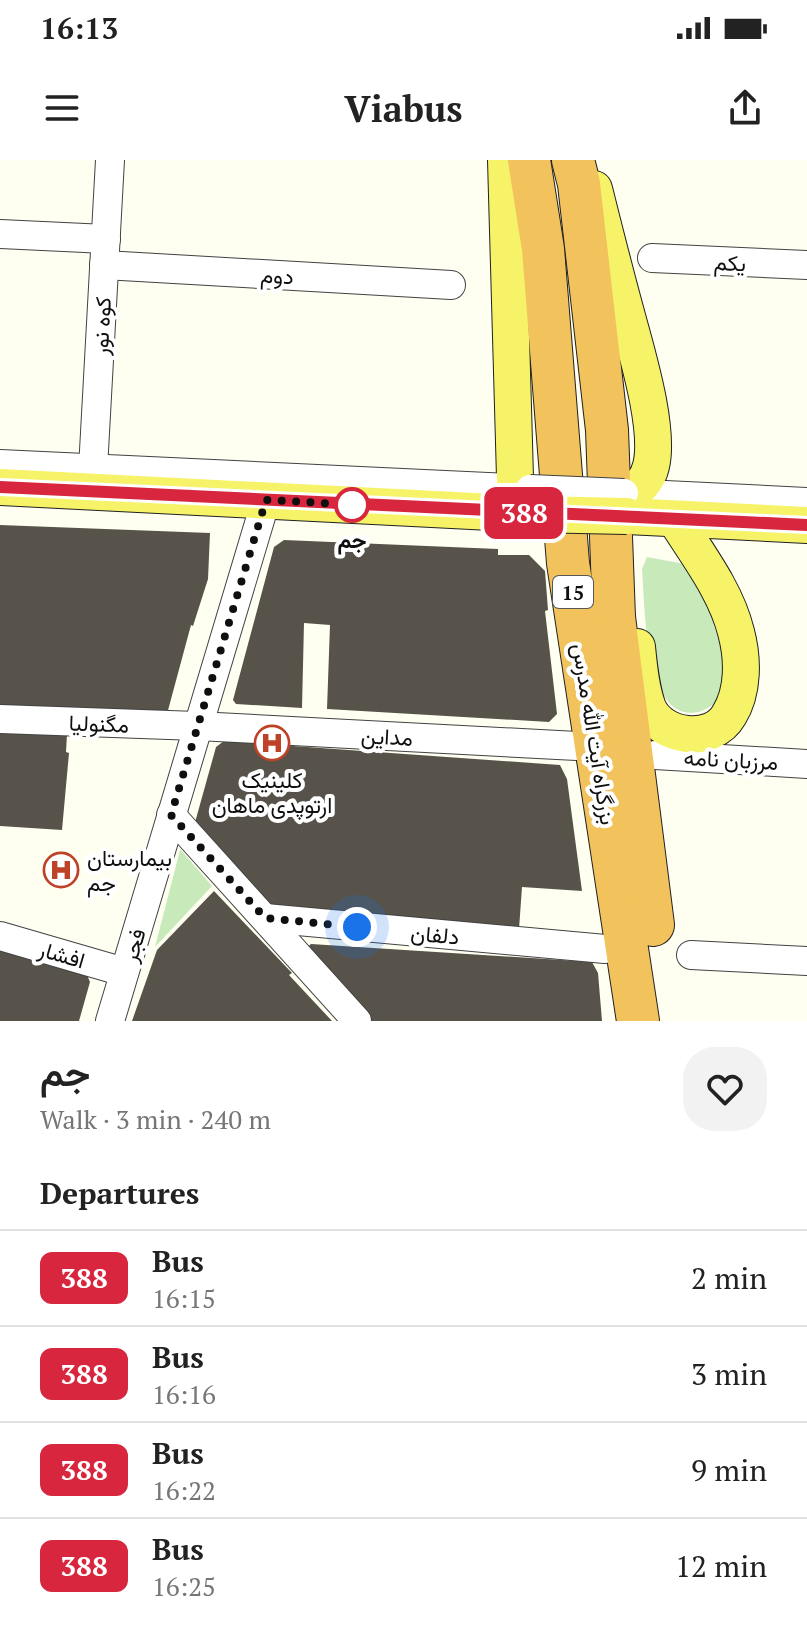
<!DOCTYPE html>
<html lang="en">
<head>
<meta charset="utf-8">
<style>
  :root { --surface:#fff; --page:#f2f2f2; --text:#222; --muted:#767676; --line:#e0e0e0 }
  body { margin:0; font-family:"PT Serif",Vazirmatn,serif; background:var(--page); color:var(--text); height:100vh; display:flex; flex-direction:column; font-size:30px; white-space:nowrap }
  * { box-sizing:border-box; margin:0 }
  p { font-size:26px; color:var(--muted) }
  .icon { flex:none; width:44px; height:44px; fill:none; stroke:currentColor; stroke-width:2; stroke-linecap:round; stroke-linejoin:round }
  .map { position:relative; height:861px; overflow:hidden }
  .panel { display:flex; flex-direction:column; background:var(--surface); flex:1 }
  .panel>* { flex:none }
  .badge { padding:0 16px; border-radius:12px; font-size:28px; line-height:52px }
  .you { position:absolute; width:40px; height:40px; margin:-20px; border:6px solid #fff; border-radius:50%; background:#1a73e8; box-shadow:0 0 0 12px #1a73e833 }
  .map>.badge { position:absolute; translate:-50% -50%; box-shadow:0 0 0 4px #fff }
  h2 { padding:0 40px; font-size:30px; line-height:72px }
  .round { display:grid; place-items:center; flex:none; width:84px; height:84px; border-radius:32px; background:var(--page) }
  .overview { display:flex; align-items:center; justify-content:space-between; height:136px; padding:0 40px }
  h1 { font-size:38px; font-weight:600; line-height:60px }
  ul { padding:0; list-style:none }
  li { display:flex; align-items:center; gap:24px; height:96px; padding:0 40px; border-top:2px solid var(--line) }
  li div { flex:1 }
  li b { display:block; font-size:30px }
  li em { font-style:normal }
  li .badge { min-width:88px; font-weight:700; text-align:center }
  .status { display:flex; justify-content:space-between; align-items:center; height:56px; padding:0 40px; background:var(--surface); direction:ltr }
  .status svg { height:22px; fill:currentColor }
  header { display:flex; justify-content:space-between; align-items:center; height:104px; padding:0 40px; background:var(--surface); font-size:36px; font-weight:600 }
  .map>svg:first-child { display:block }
</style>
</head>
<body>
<div class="status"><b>16:13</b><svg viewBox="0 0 49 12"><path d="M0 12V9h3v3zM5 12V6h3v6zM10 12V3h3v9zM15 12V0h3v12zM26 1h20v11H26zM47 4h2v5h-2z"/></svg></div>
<header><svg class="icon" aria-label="menu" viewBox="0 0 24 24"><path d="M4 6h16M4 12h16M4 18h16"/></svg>Viabus<svg class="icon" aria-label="share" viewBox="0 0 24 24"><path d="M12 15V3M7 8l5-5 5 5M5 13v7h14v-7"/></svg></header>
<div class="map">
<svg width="807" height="861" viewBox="0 0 807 861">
  <rect width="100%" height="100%" fill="#fefff1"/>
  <g fill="#c8e9ba">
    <path d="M 647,397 L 685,404 L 699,421 L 721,487 L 726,519 L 715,544 C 710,546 704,551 698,552 C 643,564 645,441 642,409 Z"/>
    <polygon points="180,689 212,726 155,787 180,690"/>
  </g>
  <g fill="#57534b">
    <polygon points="0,365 210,373 208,419 193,466 191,465 167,554 0,546"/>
    <polygon points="284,380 498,389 498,395 529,395 545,411 548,450 545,451 557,554 549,562 327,549 330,465 304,463 302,548 236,544 233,540 274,387"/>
    <polygon points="0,569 67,574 66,592 69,593 62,670 0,666"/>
    <polygon points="224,581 560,605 567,619 582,731 522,727 519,769 279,750 263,740 194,666 216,587"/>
    <polygon points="214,731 292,813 289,815 332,861 132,861 157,790"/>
    <polygon points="311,784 592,802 598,813 602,861 370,861 304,790"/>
    <polygon points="0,787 87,815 90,822 79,861 0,861"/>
  </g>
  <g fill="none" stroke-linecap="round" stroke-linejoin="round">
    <g stroke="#424242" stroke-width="30">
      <g id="minor">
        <polyline points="0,74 106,79"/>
        <polyline points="652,98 807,105"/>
        <polyline points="104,105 451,125"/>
        <polyline points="0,304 530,329"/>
        <polyline points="92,327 110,0"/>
        <polyline points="624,333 807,342"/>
        <polyline points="0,559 197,566 577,586"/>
        <polyline points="655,595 807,604"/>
        <polyline points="171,655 357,861"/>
        <polyline points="265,758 605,789"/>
        <polyline points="0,776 124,812"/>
        <polyline points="691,795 807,801"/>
        <polyline points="110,861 266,340"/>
      </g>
    </g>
    <g stroke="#202020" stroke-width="38">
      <g id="major">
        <polyline points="506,0 516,353"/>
        <path d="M 594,29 C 605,73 616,117 628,160 C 638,197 660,270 651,306 C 648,320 637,331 625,337"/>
        <polyline points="0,327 532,354"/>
        <polyline points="627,356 807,365"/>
        <path d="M 637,487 C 639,507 641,529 648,548 C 661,578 712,585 729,555 C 744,531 743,498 736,472 C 726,431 697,394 675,359"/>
      </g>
    </g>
    <g stroke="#202020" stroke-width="44">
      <g id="highway">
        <polyline points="529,0 543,89 568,403 638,861"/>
        <polyline points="573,0 579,24 607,270 614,457 653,765"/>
      </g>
    </g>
    <use href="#minor" stroke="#fff" stroke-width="28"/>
    <use href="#major" stroke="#f6f369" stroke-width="36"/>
    <use href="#highway" stroke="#f2c25c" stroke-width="42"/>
    <g stroke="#424242" stroke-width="30" stroke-linecap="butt">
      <polyline id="minor-bridge" points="530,329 624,333"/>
    </g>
    <g stroke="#202020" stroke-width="38" stroke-linecap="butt">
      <polyline id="major-bridge" points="532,354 627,356"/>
    </g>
    <use href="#minor-bridge" stroke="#fff" stroke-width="28"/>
    <use href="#major-bridge" stroke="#f6f369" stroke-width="36"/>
  </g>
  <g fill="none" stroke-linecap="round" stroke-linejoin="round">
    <g stroke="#fff" stroke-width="18">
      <polyline id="line" points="0,327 807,365"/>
    </g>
    <use href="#line" stroke="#d7263d" stroke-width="12"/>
    <polyline stroke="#0f0f0f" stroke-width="8" stroke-dasharray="0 14.4" points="352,345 360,345 266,340 171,655 265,758 357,767"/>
  </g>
  <defs>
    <g id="hospital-ring" transform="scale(1.8)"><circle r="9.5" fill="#fff" stroke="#bd4228" stroke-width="1.5"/><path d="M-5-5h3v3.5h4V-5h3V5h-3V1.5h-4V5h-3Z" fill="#bd4228"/></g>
  </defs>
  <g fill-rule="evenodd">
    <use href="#hospital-ring" x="272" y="583"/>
    <use href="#hospital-ring" x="61" y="710"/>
  </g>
  <circle fill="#fff" stroke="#d7263d" stroke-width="4" cx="352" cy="345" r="16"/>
  <g text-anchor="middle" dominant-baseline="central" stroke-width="8" stroke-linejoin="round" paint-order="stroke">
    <rect fill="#fff" stroke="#575757" stroke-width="2" x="553" y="416" width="40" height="32" rx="6"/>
    <g font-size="20" font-weight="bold" fill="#0f0f0f">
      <text x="573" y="432">15</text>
    </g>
    <g font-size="22" fill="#0f0f0f" stroke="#fff">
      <text transform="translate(730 102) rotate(3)">یکم</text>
      <text transform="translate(277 115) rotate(3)">دوم</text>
      <text transform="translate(101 166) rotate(-87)">کوه نور</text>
      <text transform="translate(99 563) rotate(2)">مگنولیا</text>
      <text transform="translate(595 574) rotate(81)">بزرگراه آیت الله مدرس</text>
      <text transform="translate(387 576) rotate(3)">مداین</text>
      <text transform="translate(731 599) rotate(3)">مرزبان نامه</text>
      <text transform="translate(435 774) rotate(5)">دلفان</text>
      <text transform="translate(133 785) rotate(-73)">فجر</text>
      <text transform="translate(62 794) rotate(16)">افشار</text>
    </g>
    <g font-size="22" font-weight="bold" fill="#0f0f0f" stroke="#fff">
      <text x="352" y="379">جم</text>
    </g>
    <g font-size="22" fill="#0f0f0f" stroke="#fff">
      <text x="272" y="619">کلینیک<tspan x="272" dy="25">ارتوپدی ماهان</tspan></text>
      <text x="87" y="697" text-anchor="start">بیمارستان<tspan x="87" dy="25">جم</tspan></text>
    </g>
  </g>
</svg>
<div class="you" style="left:357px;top:767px"></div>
<b class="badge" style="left:524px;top:353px;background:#d7263d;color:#fff">388</b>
</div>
<section class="panel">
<div class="overview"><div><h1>جم</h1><p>Walk · 3 min · 240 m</p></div><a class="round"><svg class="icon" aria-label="heart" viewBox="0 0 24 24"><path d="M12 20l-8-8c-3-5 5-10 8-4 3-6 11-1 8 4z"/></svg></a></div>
<h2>Departures</h2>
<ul>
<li><span class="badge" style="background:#d7263d;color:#fff">388</span><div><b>Bus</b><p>16:15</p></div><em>2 min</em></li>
<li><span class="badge" style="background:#d7263d;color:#fff">388</span><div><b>Bus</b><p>16:16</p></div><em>3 min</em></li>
<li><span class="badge" style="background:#d7263d;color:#fff">388</span><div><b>Bus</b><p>16:22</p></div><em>9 min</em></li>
<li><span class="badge" style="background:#d7263d;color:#fff">388</span><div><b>Bus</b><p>16:25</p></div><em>12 min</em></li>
</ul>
</section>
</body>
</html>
